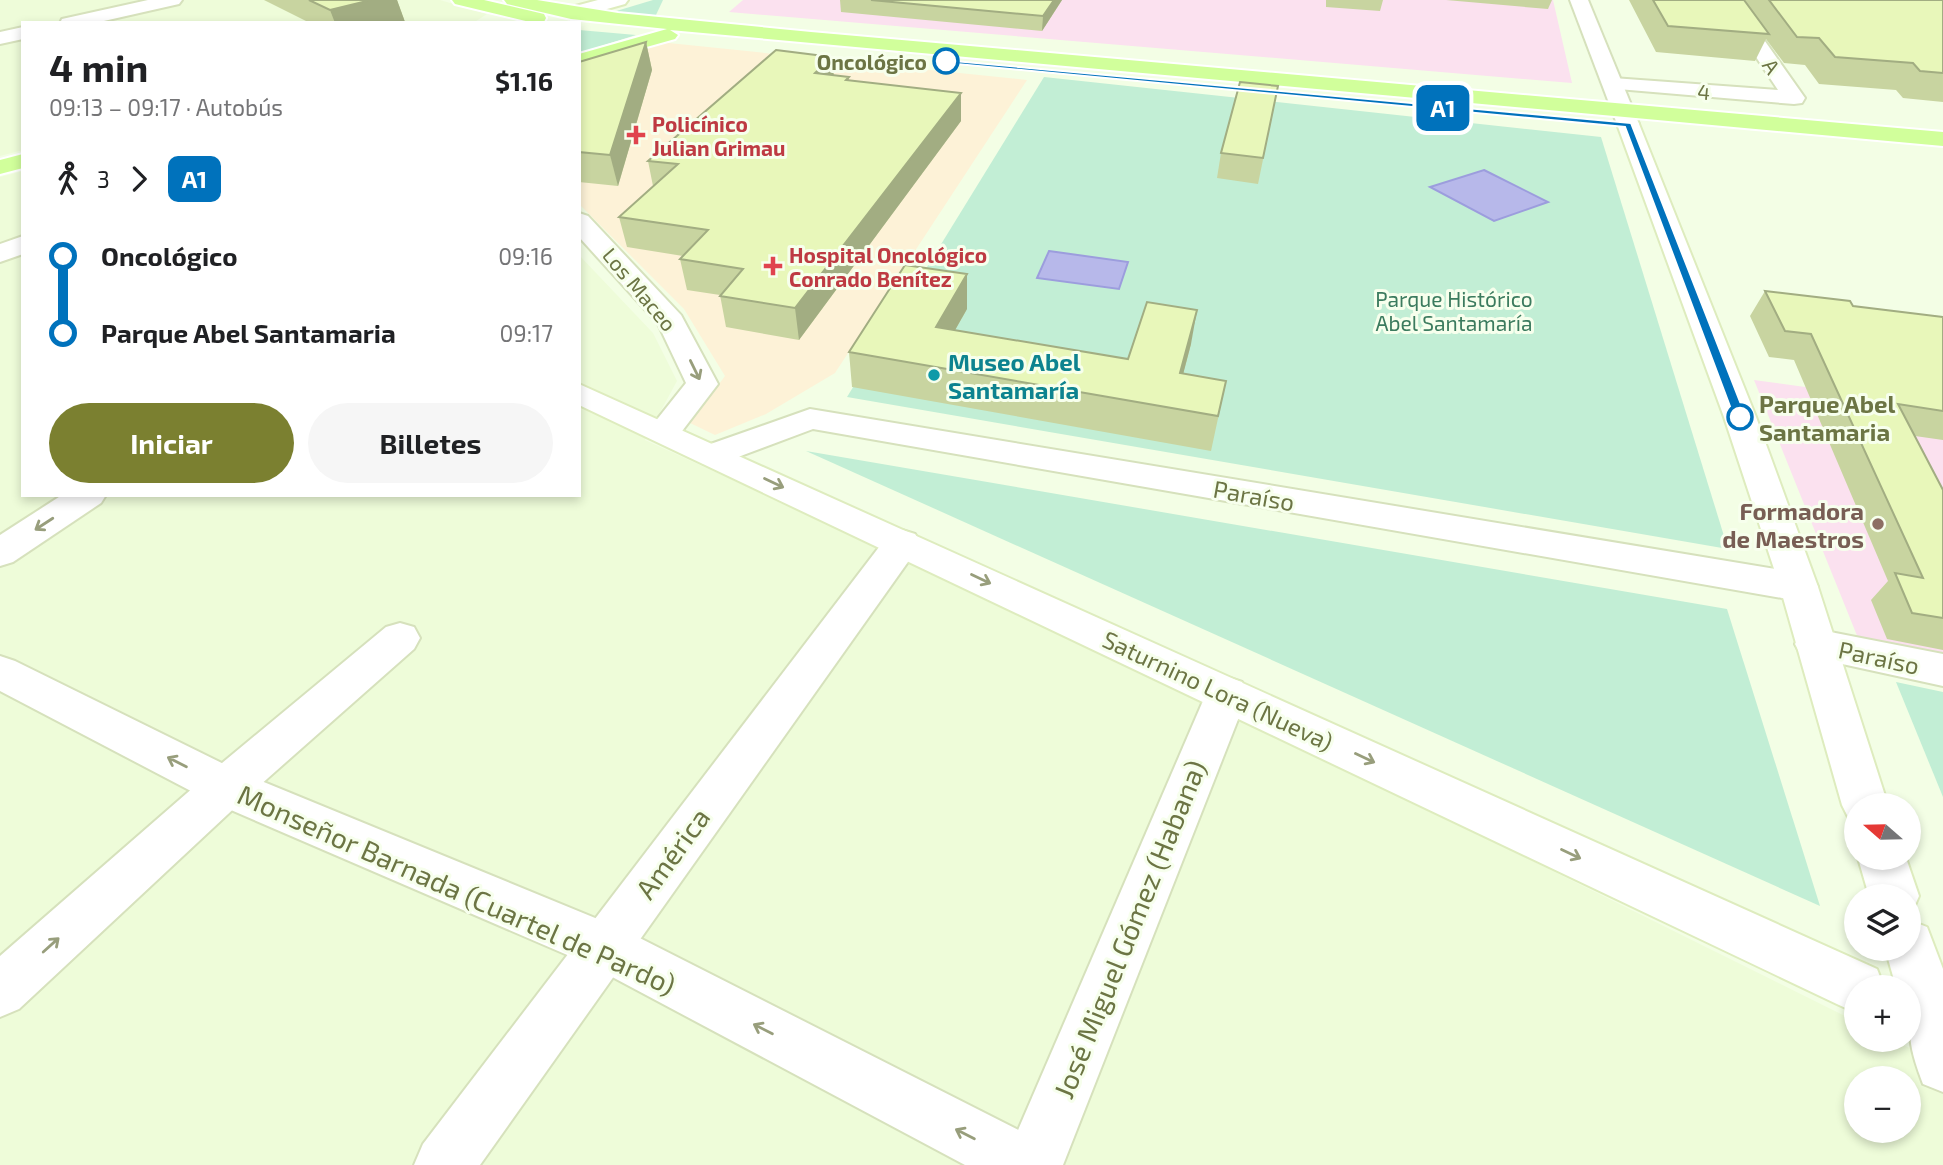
<!DOCTYPE html>
<html lang="es">
<head>
<meta charset="utf-8">
<style>
  :root { --surface:#fff; --page:#f6f6f6; --text:#202124; --muted:#757577; --accent:#7b8030 }
  body { margin:0; font-family:"Exo 2",sans-serif; background:var(--page); color:var(--text); height:100vh; display:flex; flex-direction:column; font-size:26px; white-space:nowrap }
  * { box-sizing:border-box; margin:0 }
  p { font-size:23px; color:var(--muted) }
  .icon { flex:none; width:38px; height:38px; fill:none; stroke:currentColor; stroke-width:2; stroke-linecap:round; stroke-linejoin:round }
  .map { position:relative; flex:1; overflow:hidden }
  .side { position:absolute; left:21px; top:21px; width:560px; height:476px; display:flex; flex-direction:column; background:var(--surface); border-radius:0px; box-shadow:0 4px 10px #0003 }
  .side>* { flex:none }
  .badge { padding:0 14px; border-radius:10px; font-size:24px; line-height:46px }
  .needle { width:46px; rotate:290deg }
  .tools { position:absolute; left:1844px; top:793px; display:grid; gap:14px }
  .tools a { display:grid; place-items:center; width:77px; height:77px; border-radius:50%; background:var(--surface); box-shadow:0 4px 10px #0003; font-size:35px }
  .map>.badge { position:absolute; translate:-50% -50%; box-shadow:0 0 0 4px #fff }
  .legs { display:flex; align-items:center; gap:10px; height:77px; padding:0 28px; font-size:23px }
  .legs p { margin-inline-start:auto }
  .head { display:flex; align-items:center; justify-content:space-between; height:119px; padding:0 28px }
  h1 { font-size:38px; font-weight:700; line-height:52px }
  .action { display:flex; gap:14px; margin-top:auto; padding:14px 28px }
  .action a { flex:1; height:80px; border-radius:42px; background:var(--accent); color:#fff; font-size:28px; font-weight:700; line-height:80px; text-align:center }
  .action a+a { background:var(--page); color:var(--text) }
  ul { padding:0 28px; list-style:none }
  li { display:flex; align-items:center; gap:24px; height:77px; font-size:26px }
  li i { display:grid; place-items:center; width:10px; height:100%; margin:0 9px; background:currentColor }
  li i::after { content:''; width:18px; height:18px; margin:-9px; border:5px solid; border-radius:50%; background:var(--surface) }
  li p { margin-inline-start:auto }
  li:first-child i { background:linear-gradient(#0000 50%,currentColor 0) }
  li:last-child i { background:linear-gradient(currentColor 50%,#0000 0) }
  .map>svg:first-child { display:block }
</style>
</head>
<body>
<div class="map">
<svg width="1943" height="1165" viewBox="0 0 1943 1165">
  <rect width="100%" height="100%" fill="#f3fee5"/>
  <g fill="#eefcd9" fill-rule="evenodd">
    <polygon points="0,0 440,0 487,14 473,23 23,23 23,150 0,156"/>
    <path d="M 23,171 L 23,495 L 579,495 L 579,255 L 653,333 L 677,381 L 645,440 L 1142,667 L 1857,1022 L 1857,1040 L 1893,1040 L 1943,1064 L 1943,1165 L 0,1165 L 0,177 ZM 1857,1078 L 1909,1078 L 1909,1130 L 1857,1130 Z"/>
  </g>
  <g fill="#fbe1ef">
    <polygon points="743,0 1553,0 1572,83 729,12"/>
    <polygon points="1754,380 1943,406 1943,659 1860,643"/>
  </g>
  <polygon fill="#fdf2d7" points="659,42 1027,80 835,373 766,414 715,435 690,423 725,376 684,309 579,204 579,66"/>
  <g fill="#c2eed5">
    <polygon points="653,0 663,0 655,17 613,12"/>
    <polygon points="579,30 636,35 579,53"/>
    <polygon points="1044,77 1601,137 1728,549 847,397"/>
    <polygon points="806,451 1727,609 1820,906"/>
    <polygon points="1896,682 1943,692 1943,797"/>
  </g>
  <g fill="#b7b8ea" stroke="#9c9ddd" stroke-width="2">
    <polygon points="1484,170 1548,202 1494,221 1430,187"/>
    <polygon points="1049,251 1128,262 1119,289 1037,278"/>
  </g>
  <g fill="none" stroke-linecap="round" stroke-linejoin="round">
    <g stroke="#d6e1bc" stroke-width="4">
      <g id="minor">
        <polygon points="148,0 182,0 179,4 95,23 60,23 62,19"/>
        <polygon points="1718,0 1736,0 1805,98 1802,103 1794,104 1606,88 1603,84 1606,80 1613,78 1778,90"/>
        <polygon points="23,27 23,39 0,44 0,32"/>
        <polygon points="579,213 588,216 681,315 718,384 676,439 664,442 652,439 647,432 686,383 658,324 579,237"/>
        <polygon points="23,236 23,254 0,262 0,244"/>
        <polygon points="810,409 1799,573 1813,577 1818,587 1813,597 1799,601 813,429 714,466 702,463 697,455 702,447"/>
        <polygon points="62,495 106,495 101,503 13,562 0,566 0,535"/>
        <polygon points="902,530 915,534 921,543 915,552 480,1165 414,1165 423,1144 889,534"/>
        <polygon points="400,623 414,627 420,638 414,649 242,801 19,1009 0,1017 0,956 210,773 386,627"/>
        <polygon points="1815,629 1943,654 1943,686 1801,655 1795,644 1801,633"/>
        <polygon points="1227,677 1242,682 1248,694 1063,1165 1003,1165 1206,694 1212,682"/>
      </g>
    </g>
    <g stroke="#d6e1bc" stroke-width="4">
      <g id="tertiary">
        <polygon points="1570,0 1588,0 1639,124 1636,129 1620,129 1617,124"/>
        <polygon points="0,656 15,661 242,773 622,929 1046,1144 1055,1165 965,1165 586,963 210,801 0,691"/>
        <path d="M 1934,996 L 1943,1000 L 1943,1092 L 1923,1084 C 1913,1058 1904,1031 1915,1004 Z"/>
      </g>
    </g>
    <g stroke="#deecbe" stroke-width="4">
      <g id="secondary">
        <polygon points="598,0 628,0 625,4 571,19 562,13 564,9"/>
        <polygon points="1628,117 1636,119 1639,124 1756,417 1818,587 1888,805 1857,805 1857,822 1849,819 1842,805 1780,587 1724,417 1617,124 1620,119"/>
        <polygon points="579,384 1877,969 1884,987 1857,987 1857,1013 1839,1005 579,405"/>
        <polygon points="1858,858 1906,858 1919,896 1912,912 1909,913 1909,896 1869,896"/>
        <polygon points="1909,920 1927,927 1943,969 1943,1046 1934,1050 1915,1042 1909,1028 1909,987 1896,987 1885,948 1909,948"/>
      </g>
    </g>
    <g stroke="#fff" stroke-width="4">
      <g id="primary">
        <polygon points="452,0 484,0 544,14 546,18 544,22 534,23 455,4"/>
        <polygon points="504,0 537,0 618,13 811,32 1943,132 1943,146 670,30 678,35 675,39 579,66 579,54 667,29 571,19 507,4"/>
        <polygon points="23,154 23,168 0,174 0,160"/>
      </g>
    </g>
    <use href="#minor" fill="#fff" fill-rule="evenodd"/>
    <use href="#tertiary" fill="#fff" fill-rule="evenodd"/>
    <use href="#secondary" fill="#fff" fill-rule="evenodd"/>
    <use href="#primary" fill="#d1ff9b" fill-rule="evenodd"/>
  </g>
  <g fill="#c8d4a0">
    <polygon points="264,0 397,0 405,22 310,23"/>
    <polygon points="840,0 1062,0 1042,31 841,12"/>
    <polygon points="1326,0 1383,0 1380,11 1326,7"/>
    <polygon points="1446,0 1552,0 1548,9"/>
    <polygon points="1629,0 1943,0 1943,102 1903,98 1896,90 1819,84 1805,65 1784,63 1766,39 1755,61 1656,52"/>
    <polygon points="646,42 652,70 618,186 579,182 579,62"/>
    <polygon points="832,57 834,75 849,77 849,80 961,121 799,340 726,327 720,295 687,290 680,259 683,256 627,247 619,217 653,186 648,161"/>
    <polygon points="1278,86 1258,184 1217,178 1221,153"/>
    <polygon points="1765,291 1853,306 1943,317 1943,440 1915,436 1943,490 1943,650 1887,639 1871,600 1888,581 1794,360 1769,357 1750,316"/>
    <polygon points="967,309 955,330 1128,359 1191,344 1183,374 1226,381 1211,451 852,387 849,352"/>
  </g>
  <g fill="#a2ad82">
    <polygon points="371,0 397,0 405,22 335,23 330,10"/>
    <polygon points="1054,0 1062,0 1042,31 1043,16"/>
    <polygon points="646,42 652,70 618,186 610,155"/>
    <polygon points="832,57 834,83 815,73"/>
    <polygon points="961,93 961,121 799,340 795,308"/>
    <polygon points="967,274 967,309 937,362 936,327"/>
    <polygon points="1197,310 1191,344 1174,409 1180,373"/>
  </g>
  <g fill="#e8f7ba" stroke="#a2ad82" stroke-width="2">
    <polygon points="309,0 371,0 330,10"/>
    <polygon points="871,0 1054,0 1043,16"/>
    <polygon points="1653,0 1744,0 1769,34 1668,26"/>
    <polygon points="1769,0 1943,0 1943,73 1920,71 1913,63 1835,57 1819,38 1797,37"/>
    <polygon points="646,42 610,155 579,152 579,62"/>
    <polygon points="776,50 832,57 815,73 849,77 846,80 961,93 795,308 720,296 743,269 680,259 708,230 619,217 678,164 648,161"/>
    <polygon points="1240,82 1278,86 1263,158 1221,153"/>
    <polygon points="905,265 967,274 936,327 1128,359 1147,302 1197,310 1180,373 1226,381 1218,416 849,352"/>
    <polygon points="1765,291 1850,301 1853,306 1943,317 1943,411 1898,404 1943,490 1943,618 1912,613 1895,573 1923,578 1811,334 1785,331"/>
  </g>
  <defs><path id="oneway-shaft" d="M-6 0H5M1.5-3L5.5 0L1.5 3" fill="none" stroke-width="1.6" stroke-linecap="round" stroke-linejoin="round" transform="scale(1.75)"/></defs>
  <g stroke="#989e7c">
    <use href="#oneway-shaft" transform="translate(695 370) rotate(64)"/>
    <use href="#oneway-shaft" transform="translate(774 483) rotate(25)"/>
    <use href="#oneway-shaft" transform="translate(44 524) rotate(147)"/>
    <use href="#oneway-shaft" transform="translate(981 579) rotate(25)"/>
    <use href="#oneway-shaft" transform="translate(1365 758) rotate(25)"/>
    <use href="#oneway-shaft" transform="translate(177 762) rotate(-153)"/>
    <use href="#oneway-shaft" transform="translate(1571 854) rotate(25)"/>
    <use href="#oneway-shaft" transform="translate(51 945) rotate(-42)"/>
    <use href="#oneway-shaft" transform="translate(763 1029) rotate(-153)"/>
    <use href="#oneway-shaft" transform="translate(965 1134) rotate(-153)"/>
  </g>
  <polygon fill="#0072bc" stroke="#fff" stroke-width="2" points="943,60 1631,123 1746,417 1740,420 1734,417 1625,127 946,63"/>
  <g fill="#fff" stroke="#0072bc" stroke-width="3.5">
    <circle cx="946" cy="61" r="12"/>
    <circle cx="1740" cy="417" r="12"/>
  </g>
  <g fill="#e0444e" stroke="#f7ffed" stroke-width="2.5">
    <path d="M632.5 124.5h7v7h7v7h-7v7h-7v-7h-7v-7h7z"/>
    <path d="M769.5 255.5h7v7h7v7h-7v7h-7v-7h-7v-7h7z"/>
  </g>
  <circle fill="#0f9aa8" stroke="#f7ffed" stroke-width="2.5" cx="934" cy="375" r="7"/>
  <circle fill="#8d6e63" stroke="#f7ffed" stroke-width="2.5" cx="1878" cy="524" r="7"/>
  <g text-anchor="middle" dominant-baseline="central" stroke-width="6" stroke-linejoin="round" paint-order="stroke">
    <g font-size="21" font-weight="bold" fill="#6c7544" stroke="#f7ffed" text-anchor="end">
      <text x="927" y="61">Oncológico</text>
    </g>
    <g font-size="21" fill="#6c7544" stroke="#f7ffed">
      <text transform="translate(1772 66) rotate(56)">A</text>
      <text transform="translate(1704 91) rotate(5)">4</text>
      <text transform="translate(640 289) rotate(50)">Los Maceo</text>
    </g>
    <g font-size="21" font-weight="bold" fill="#be3a42" stroke="#f7ffed" text-anchor="start">
      <text x="652" y="123">Policínico<tspan x="652" dy="24">Julian Grimau</tspan></text>
      <text x="789" y="254">Hospital Oncológico<tspan x="789" dy="24">Conrado Benítez</tspan></text>
    </g>
    <g font-size="21" fill="#3b7b5e" stroke="#f7ffed">
      <text x="1454" y="298">Parque Histórico<tspan x="1454" dy="24">Abel Santamaría</tspan></text>
    </g>
    <g font-size="24" font-weight="bold" fill="#0d838f" stroke="#f7ffed" text-anchor="start">
      <text x="948" y="361">Museo Abel<tspan x="948" dy="28">Santamaría</tspan></text>
    </g>
    <g font-size="24" font-weight="bold" fill="#6c7544" stroke="#f7ffed" text-anchor="start">
      <text x="1759" y="403">Parque Abel<tspan x="1759" dy="28">Santamaria</tspan></text>
    </g>
    <g font-size="24" fill="#6c7544" stroke="#f7ffed">
      <text transform="translate(1254 495) rotate(10)">Paraíso</text>
      <text transform="translate(1879 657) rotate(12)">Paraíso</text>
      <text transform="translate(1218 690) rotate(25)">Saturnino Lora (Nueva)</text>
    </g>
    <g font-size="24" font-weight="bold" fill="#785e54" stroke="#f7ffed" text-anchor="end">
      <text x="1864" y="510">Formadora<tspan x="1864" dy="28">de Maestros</tspan></text>
    </g>
    <g font-size="28" fill="#6c7544" stroke="#f7ffed">
      <text transform="translate(672 853) rotate(-54)">América</text>
      <text transform="translate(457 889) rotate(24)">Monseñor Barnada (Cuartel de Pardo)</text>
      <text transform="translate(1129 929) rotate(-68)">José Miguel Gómez (Habana)</text>
    </g>
  </g>
</svg>
<div class="tools">
<a><svg class="needle" viewBox="-14 -14 28 28"><path d="M0-13l5 13h-10z" fill="#e53935"/><path d="M0 13l5-13h-10z" fill="#757577"/></svg></a>
<a><svg class="icon" aria-label="layers" viewBox="0 0 24 24"><path d="M12 4l9 5-9 5-9-5zM3 14l9 5 9-5"/></svg></a>
<a>+</a>
<a>−</a>
</div>
<b class="badge" style="left:1443px;top:108px;background:#0072bc;color:#fff">A1</b>
<section class="side">
<div class="head"><div><h1>4 min</h1><p>09:13 – 09:17 · Autobús</p></div><b>$1.16</b></div>
<div class="legs"><svg class="icon" aria-label="walk" viewBox="0 0 24 24"><circle cx="13" cy="4" r="2"/><path d="M13 8l-2 6 4 7M11 14l-3 7M7 12l3-4h3l4 4"/></svg>3<svg class="icon" aria-label="forward" viewBox="0 0 24 24"><path d="M9 5l7 7-7 7"/></svg><b class="badge" style="background:#0072bc;color:#fff">A1</b></div>
<ul>
<li><i style="color:#0072bc"></i><b>Oncológico</b><p>09:16</p></li>
<li><i style="color:#0072bc"></i><b>Parque Abel Santamaria</b><p>09:17</p></li>
</ul>
<div class="action"><a>Iniciar</a><a>Billetes</a></div>
</section>
</div>
</body>
</html>
